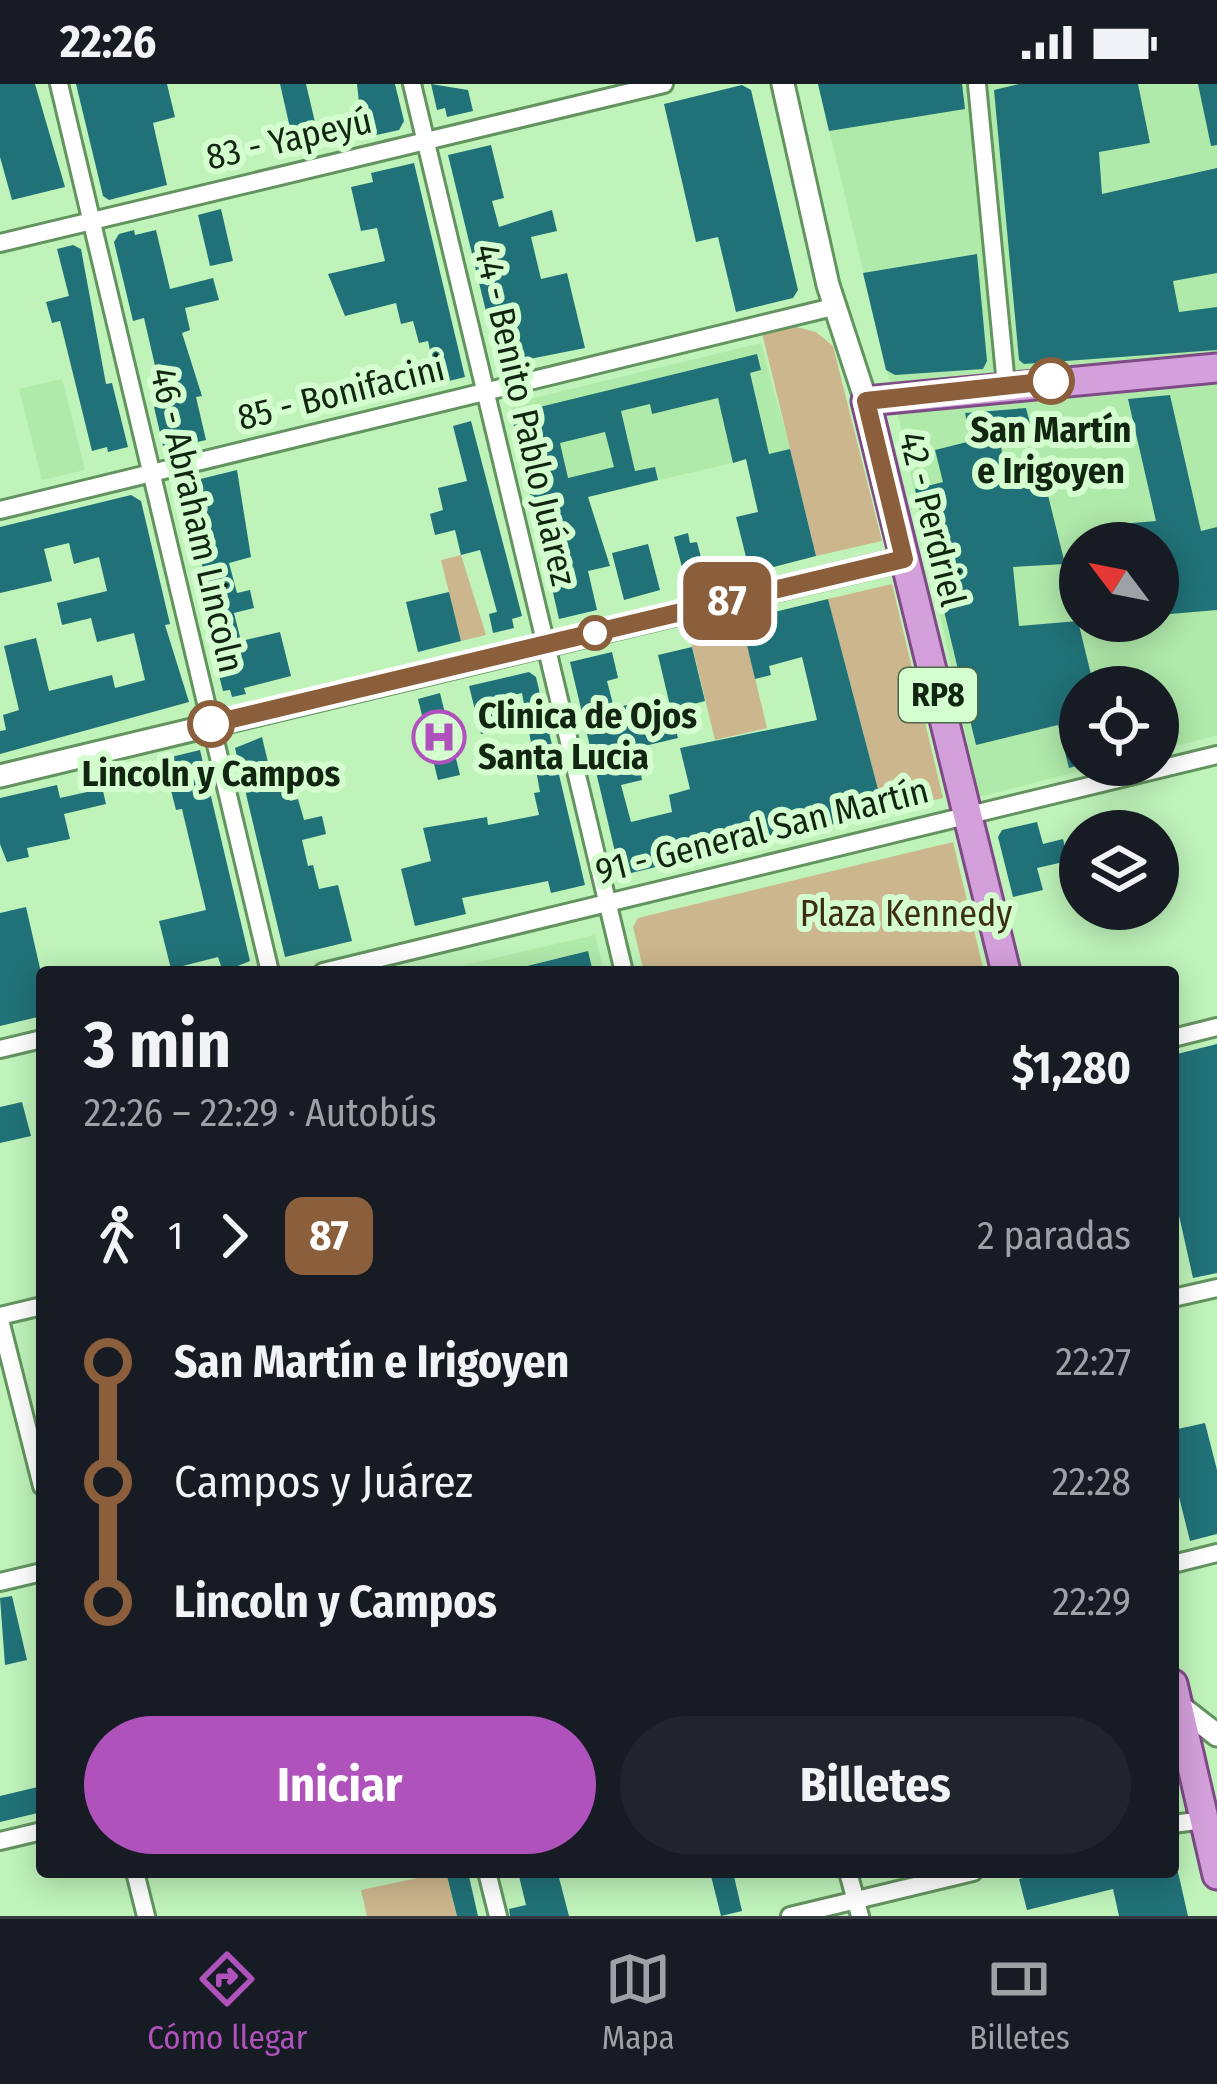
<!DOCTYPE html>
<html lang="es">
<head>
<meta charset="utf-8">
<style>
  :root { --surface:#171b24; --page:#20242c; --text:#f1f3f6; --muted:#9ea1a6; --line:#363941; --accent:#af52bc }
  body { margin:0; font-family:"Fira Sans Condensed",sans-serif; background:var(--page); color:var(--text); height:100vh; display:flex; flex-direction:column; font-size:45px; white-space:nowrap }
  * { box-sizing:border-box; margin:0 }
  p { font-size:39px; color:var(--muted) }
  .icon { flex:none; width:66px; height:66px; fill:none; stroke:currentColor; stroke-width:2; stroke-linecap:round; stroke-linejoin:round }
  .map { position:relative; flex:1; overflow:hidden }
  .side { position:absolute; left:36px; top:882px; width:1143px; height:912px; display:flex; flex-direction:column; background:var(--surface); border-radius:12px; box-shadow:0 6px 30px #0003 }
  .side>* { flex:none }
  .badge { padding:0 24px; border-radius:18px; font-size:42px; line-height:78px }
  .needle { width:78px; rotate:302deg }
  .buttons { position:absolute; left:1059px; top:438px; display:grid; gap:24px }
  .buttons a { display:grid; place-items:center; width:120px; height:120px; border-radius:50%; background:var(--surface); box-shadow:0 6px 30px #0003; font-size:60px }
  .map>.badge { position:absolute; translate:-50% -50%; box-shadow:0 0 0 6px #fff }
  .legs { display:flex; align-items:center; gap:18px; height:132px; padding:0 48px; font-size:39px }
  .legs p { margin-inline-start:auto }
  .summary { display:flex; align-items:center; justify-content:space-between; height:204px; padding:0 48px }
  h1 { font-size:66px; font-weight:700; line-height:90px }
  .button { display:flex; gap:24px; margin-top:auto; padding:24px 48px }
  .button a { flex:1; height:138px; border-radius:72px; background:var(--accent); color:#fff; font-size:48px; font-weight:700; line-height:138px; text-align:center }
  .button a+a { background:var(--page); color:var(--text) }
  ul { padding:0 48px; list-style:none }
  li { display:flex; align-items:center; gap:42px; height:120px; font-size:45px }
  li i { display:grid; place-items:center; width:18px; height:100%; margin:0 15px; background:currentColor }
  li i::after { content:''; width:30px; height:30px; margin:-15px; border:9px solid; border-radius:50%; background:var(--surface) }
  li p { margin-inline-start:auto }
  li:first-child i { background:linear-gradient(#0000 50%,currentColor 0) }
  li:last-child i { background:linear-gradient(currentColor 50%,#0000 0) }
  .status { display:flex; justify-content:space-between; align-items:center; height:84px; padding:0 60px; background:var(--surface); direction:ltr }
  .status svg { height:33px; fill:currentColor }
  .menu { display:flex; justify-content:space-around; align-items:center; height:168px; border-top:3px solid var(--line); background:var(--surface); font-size:33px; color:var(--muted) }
  .menu a { display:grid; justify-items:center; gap:6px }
  .menu .selected { color:var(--accent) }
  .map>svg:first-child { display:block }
</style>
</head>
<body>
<div class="status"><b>22:26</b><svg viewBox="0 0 49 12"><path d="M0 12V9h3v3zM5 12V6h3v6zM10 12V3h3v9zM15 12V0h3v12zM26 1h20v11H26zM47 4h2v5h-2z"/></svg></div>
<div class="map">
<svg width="1217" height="1832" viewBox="0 0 1217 1832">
  <rect width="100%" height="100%" fill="#bff3ba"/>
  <g fill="#b0eaaa" fill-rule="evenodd">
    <path d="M 818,0 L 1217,0 L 1217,651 L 1158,667 L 1158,603 L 1080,603 L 1080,681 L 1103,681 L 979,713 L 899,336 ZM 1080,459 L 1158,459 L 1158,537 L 1080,537 Z"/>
    <polygon points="761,259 790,365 534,426 511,327 517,318"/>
    <polygon points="62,295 85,386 42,396 19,305"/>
    <polygon points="595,851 604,888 434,888"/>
  </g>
  <g fill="#ccb68d">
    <polygon points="796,243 816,248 833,262 882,457 816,472 762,249"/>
    <polygon points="461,471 486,551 461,557 441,476"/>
    <polygon points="892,500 943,714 884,728 828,515"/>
    <polygon points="741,536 767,644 715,656 689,549"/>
    <polygon points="953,758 984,888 644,888 633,843 638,834"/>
    <polygon points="446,1788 457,1832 367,1832 361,1806"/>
  </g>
  <g fill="#217278" fill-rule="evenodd">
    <polygon points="0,0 35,0 65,103 12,116 0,73"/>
    <polygon points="76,0 167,0 175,33 153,39 167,101 109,116 103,112"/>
    <polygon points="280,0 306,0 321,64 296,70"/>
    <polygon points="357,0 395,0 404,37 399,46 363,54"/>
    <polygon points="431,0 468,6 473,27 447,33 445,24 437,26"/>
    <polygon points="818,0 962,0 965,25 829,47"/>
    <polygon points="1019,0 1138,0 1150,59 1099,68 1102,110 1217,84 1217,189 1173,197 1179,228 1217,223 1217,266 1024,280 1019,276 994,6"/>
    <polygon points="1198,0 1217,0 1217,61 1211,62"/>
    <polygon points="742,1 751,6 798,206 793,214 736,228 718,153 696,158 664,20"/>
    <polygon points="491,61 504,114 492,117 499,143 552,126 557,147 531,153 541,195 567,189 585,264 499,281 448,71"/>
    <polygon points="414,79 465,293 437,300 428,257 419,259 413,237 401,240 396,219 345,232 328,190 385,177 377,144 361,147 351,103 373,98 371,89"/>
    <polygon points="221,125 233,177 210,182 198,131"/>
    <polygon points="134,146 135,151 156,146 170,205 213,194 219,216 185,224 190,246 182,249 202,312 196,313 206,356 164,366 154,323 161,322 162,312 144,234 133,237 114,158 119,150"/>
    <polygon points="73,161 81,165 106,300 112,299 128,363 108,368 107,363 92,367 60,237 52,239 46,218 69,212 57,165"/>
    <polygon points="977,170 987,277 983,285 895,291 886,286 863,189"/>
    <path d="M 757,270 L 761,286 L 750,289 L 769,370 L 790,365 L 816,472 L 750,489 L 736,433 L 758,428 L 746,375 L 733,379 L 718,314 L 652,330 L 650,320 L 621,327 L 635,387 L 655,383 L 658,396 L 588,413 L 610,482 L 588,487 L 597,526 L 559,535 L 540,452 L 552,449 L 546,423 L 534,426 L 511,330 ZM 605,348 L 614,383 L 568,394 L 560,359 Z"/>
    <polygon points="1170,311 1201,447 1217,443 1217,526 1158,531 1158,459 1125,459 1120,440 1156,437 1128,315"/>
    <polygon points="1026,324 1032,347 1000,349 1003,382 1040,379 1065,480 1013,483 1019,542 1078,537 1094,603 1080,603 1080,681 1069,684 1058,641 976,661 915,405 943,398 935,366 971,357 965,329"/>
    <polygon points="471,337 522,532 512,535 514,544 493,549 489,530 497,528 480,466 461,471 455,446 435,451 430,430 443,426 438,404 467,397 453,342"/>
    <polygon points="237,386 251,473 229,479 237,509 250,506 254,524 234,529 241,557 280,548 291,592 244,604 246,610 232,613 230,606 223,607 205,536 197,487 203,485 193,441 183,444 175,409 180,400"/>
    <polygon points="131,411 141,417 170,540 165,541 189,618 0,670 0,647 6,646 3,631 19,626 4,562 36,554 49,607 112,591 115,604 145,596 134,549 97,558 91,534 62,541 57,519 107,507 99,473 74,480 69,459 44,465 52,497 0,509 0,443"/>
    <polygon points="688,449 690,459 697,458 707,497 687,502 674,453"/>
    <polygon points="648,460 660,506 624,516 612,469"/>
    <polygon points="449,508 461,557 418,568 406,518"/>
    <polygon points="828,515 884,728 627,790 619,785 570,578 612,568 618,594 607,597 614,624 631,620 636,640 672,632 678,654 636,664 642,696 621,701 631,738 672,728 669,711 690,705 680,664 817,636 802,573 769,582 771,591 755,595 741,536"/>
    <polygon points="692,563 705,617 671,626 658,571"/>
    <polygon points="529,588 536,593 585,801 551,809 548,797 462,814 466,830 415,842 401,785 431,777 423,744 487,733 488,741 539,731 534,709 540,708 522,609 495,615 502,644 481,650 469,602"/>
    <polygon points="440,609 460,691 438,696 418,615"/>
    <polygon points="262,653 272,695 284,692 290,717 298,715 304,736 322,732 326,750 302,756 308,782 313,781 319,805 338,801 352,857 285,873 235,664"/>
    <polygon points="200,666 250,877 223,888 218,873 171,885 159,837 206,826 182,725 176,726 163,675"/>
    <polygon points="99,690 106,720 64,730 70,755 27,764 29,773 7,778 0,760 0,714 57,701 60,714 87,708 84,694"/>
    <polygon points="1037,738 1043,760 1063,755 1068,777 1037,784 1043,806 1013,813 998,753 1002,746"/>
    <polygon points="26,823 42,893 42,932 0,942 0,829"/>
    <polygon points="588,867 593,888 523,888 523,883"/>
    <polygon points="1217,960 1217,1189 1193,1194 1178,1127 1173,1129 1173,971"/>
    <polygon points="22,1018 31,1052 0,1059 0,1023"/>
    <polygon points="1205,1339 1217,1386 1217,1450 1190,1457 1173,1389 1173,1346"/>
    <polygon points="12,1512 27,1576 5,1581 0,1514"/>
    <polygon points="42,1702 42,1728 0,1738 0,1712"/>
    <polygon points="446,1788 468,1788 478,1832 457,1832"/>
    <polygon points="518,1788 558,1790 569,1832 510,1832 509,1825 526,1821"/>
    <polygon points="710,1788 733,1788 742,1827 721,1832"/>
    <polygon points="1048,1788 1178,1788 1188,1832 1119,1832 1113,1805 1027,1826 1019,1795"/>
  </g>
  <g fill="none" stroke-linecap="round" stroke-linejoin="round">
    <g stroke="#63945f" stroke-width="22">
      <g id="minor">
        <polyline points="59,0 270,888"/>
        <polyline points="412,0 624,888"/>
        <polyline points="977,0 1006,301"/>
        <polyline points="0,159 664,0"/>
        <polyline points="0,426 837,222"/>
        <polyline points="323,888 1217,671"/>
        <polyline points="1173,954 1217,943"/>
        <polyline points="0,965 42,955"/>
        <polyline points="1173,1214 1217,1204"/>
        <polyline points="0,1232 42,1222"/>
        <polyline points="0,1236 42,1402"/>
        <polyline points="1173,1480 1217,1469"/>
        <polyline points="0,1498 42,1488"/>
        <polyline points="1173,1740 1204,1736"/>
        <polyline points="0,1757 42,1747"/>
        <polyline points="135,1788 146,1832"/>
        <polyline points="487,1788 498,1832"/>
        <polyline points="848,1788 860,1832"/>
        <polyline points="790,1832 973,1788"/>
      </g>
    </g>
    <g stroke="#63945f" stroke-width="27">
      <g id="tertiary">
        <polyline points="783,0 828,201 866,317"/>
        <polyline points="0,692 904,475"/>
        <polyline points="1177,1620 1217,1651"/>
      </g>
    </g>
    <g stroke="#7e4b86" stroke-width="33">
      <g id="primary">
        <polyline points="1006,888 866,317 1217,284"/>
        <polyline points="1173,1600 1217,1791"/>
      </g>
    </g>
    <use href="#minor" stroke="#fff" stroke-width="16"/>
    <use href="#tertiary" stroke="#fff" stroke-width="21"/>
    <use href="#primary" stroke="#d4a0dc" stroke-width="27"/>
  </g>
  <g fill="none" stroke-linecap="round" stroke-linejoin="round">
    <g stroke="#fff" stroke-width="27">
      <polyline id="line-1" points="211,640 904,475 866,317 1051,297"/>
    </g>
    <use href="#line-1" stroke="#8b5e3c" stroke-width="18"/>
  </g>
  <defs>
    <g id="hospital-ring" transform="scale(2.7)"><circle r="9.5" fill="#d4fecf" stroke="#af52bc" stroke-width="1.5"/><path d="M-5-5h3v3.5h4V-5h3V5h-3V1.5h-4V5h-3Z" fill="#af52bc"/></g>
  </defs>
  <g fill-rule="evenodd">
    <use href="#hospital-ring" x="439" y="653"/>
  </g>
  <g fill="#fff" stroke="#8b5e3c" stroke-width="6">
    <circle cx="1051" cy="297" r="21"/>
    <circle cx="595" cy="549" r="15"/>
    <circle cx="211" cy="640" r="21"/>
  </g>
  <g text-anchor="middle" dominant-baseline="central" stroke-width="12" stroke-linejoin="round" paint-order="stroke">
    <rect fill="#d4fecf" stroke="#4c6649" stroke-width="3" x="899" y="584" width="78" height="54" rx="9"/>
    <g font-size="33" font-weight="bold" fill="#112510">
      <text x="938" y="611">RP8</text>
    </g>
    <g font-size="36" fill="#112510" stroke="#d4fecf">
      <text transform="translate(289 55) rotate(-13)">83 - Yapeyú</text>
      <text transform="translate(341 309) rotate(-14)">85 - Bonifacini</text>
      <text transform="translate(525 331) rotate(77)">44 - Benito Pablo Juárez</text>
      <text transform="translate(932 435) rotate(76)">42 - Perdriel</text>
      <text transform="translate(197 436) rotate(77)">46 - Abraham Lincoln</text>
      <text transform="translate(762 747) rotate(-14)">91 - General San Martín</text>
    </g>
    <g font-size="36" font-weight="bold" fill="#112510" stroke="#d4fecf">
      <text x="1051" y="346">San Martín<tspan x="1051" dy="41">e Irigoyen</tspan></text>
      <text x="211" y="690">Lincoln y Campos</text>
    </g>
    <g font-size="36" font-weight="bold" fill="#112510" stroke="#d4fecf" text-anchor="start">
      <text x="478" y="632">Clinica de Ojos<tspan x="478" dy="41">Santa Lucia</tspan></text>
    </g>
    <g font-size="36" fill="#3d2e0f" stroke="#d4fecf">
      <text x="906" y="830">Plaza Kennedy</text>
    </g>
  </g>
</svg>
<div class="buttons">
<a><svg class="needle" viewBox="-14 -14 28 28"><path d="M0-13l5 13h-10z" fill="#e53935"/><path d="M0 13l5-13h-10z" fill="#9ea1a6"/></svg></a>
<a><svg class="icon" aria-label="locate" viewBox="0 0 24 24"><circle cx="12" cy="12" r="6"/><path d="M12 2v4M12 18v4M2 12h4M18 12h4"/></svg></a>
<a><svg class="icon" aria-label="layers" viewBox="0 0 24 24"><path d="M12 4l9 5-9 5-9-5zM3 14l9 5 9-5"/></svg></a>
</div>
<b class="badge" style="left:727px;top:517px;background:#8b5e3c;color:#fff">87</b>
<section class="side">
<div class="summary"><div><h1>3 min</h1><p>22:26 – 22:29 · Autobús</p></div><b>$1,280</b></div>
<div class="legs"><svg class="icon" aria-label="walk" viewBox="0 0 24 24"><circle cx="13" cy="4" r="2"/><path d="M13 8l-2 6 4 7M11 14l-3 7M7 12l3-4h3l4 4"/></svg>1<svg class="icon" aria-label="forward" viewBox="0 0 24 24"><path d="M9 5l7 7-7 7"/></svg><b class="badge" style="background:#8b5e3c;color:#fff">87</b><p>2 paradas</p></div>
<ul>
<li><i style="color:#8b5e3c"></i><b>San Martín e Irigoyen</b><p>22:27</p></li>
<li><i style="color:#8b5e3c"></i><span>Campos y Juárez</span><p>22:28</p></li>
<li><i style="color:#8b5e3c"></i><b>Lincoln y Campos</b><p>22:29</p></li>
</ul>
<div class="button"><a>Iniciar</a><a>Billetes</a></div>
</section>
</div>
<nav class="menu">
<a class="selected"><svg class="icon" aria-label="directions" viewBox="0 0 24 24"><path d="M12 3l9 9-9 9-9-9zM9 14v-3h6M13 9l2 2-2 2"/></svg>Cómo llegar</a>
<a><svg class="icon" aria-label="map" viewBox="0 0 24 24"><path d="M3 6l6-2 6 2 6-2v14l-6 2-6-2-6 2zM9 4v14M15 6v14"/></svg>Mapa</a>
<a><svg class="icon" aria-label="tickets" viewBox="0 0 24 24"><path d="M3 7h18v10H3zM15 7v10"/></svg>Billetes</a>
</nav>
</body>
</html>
